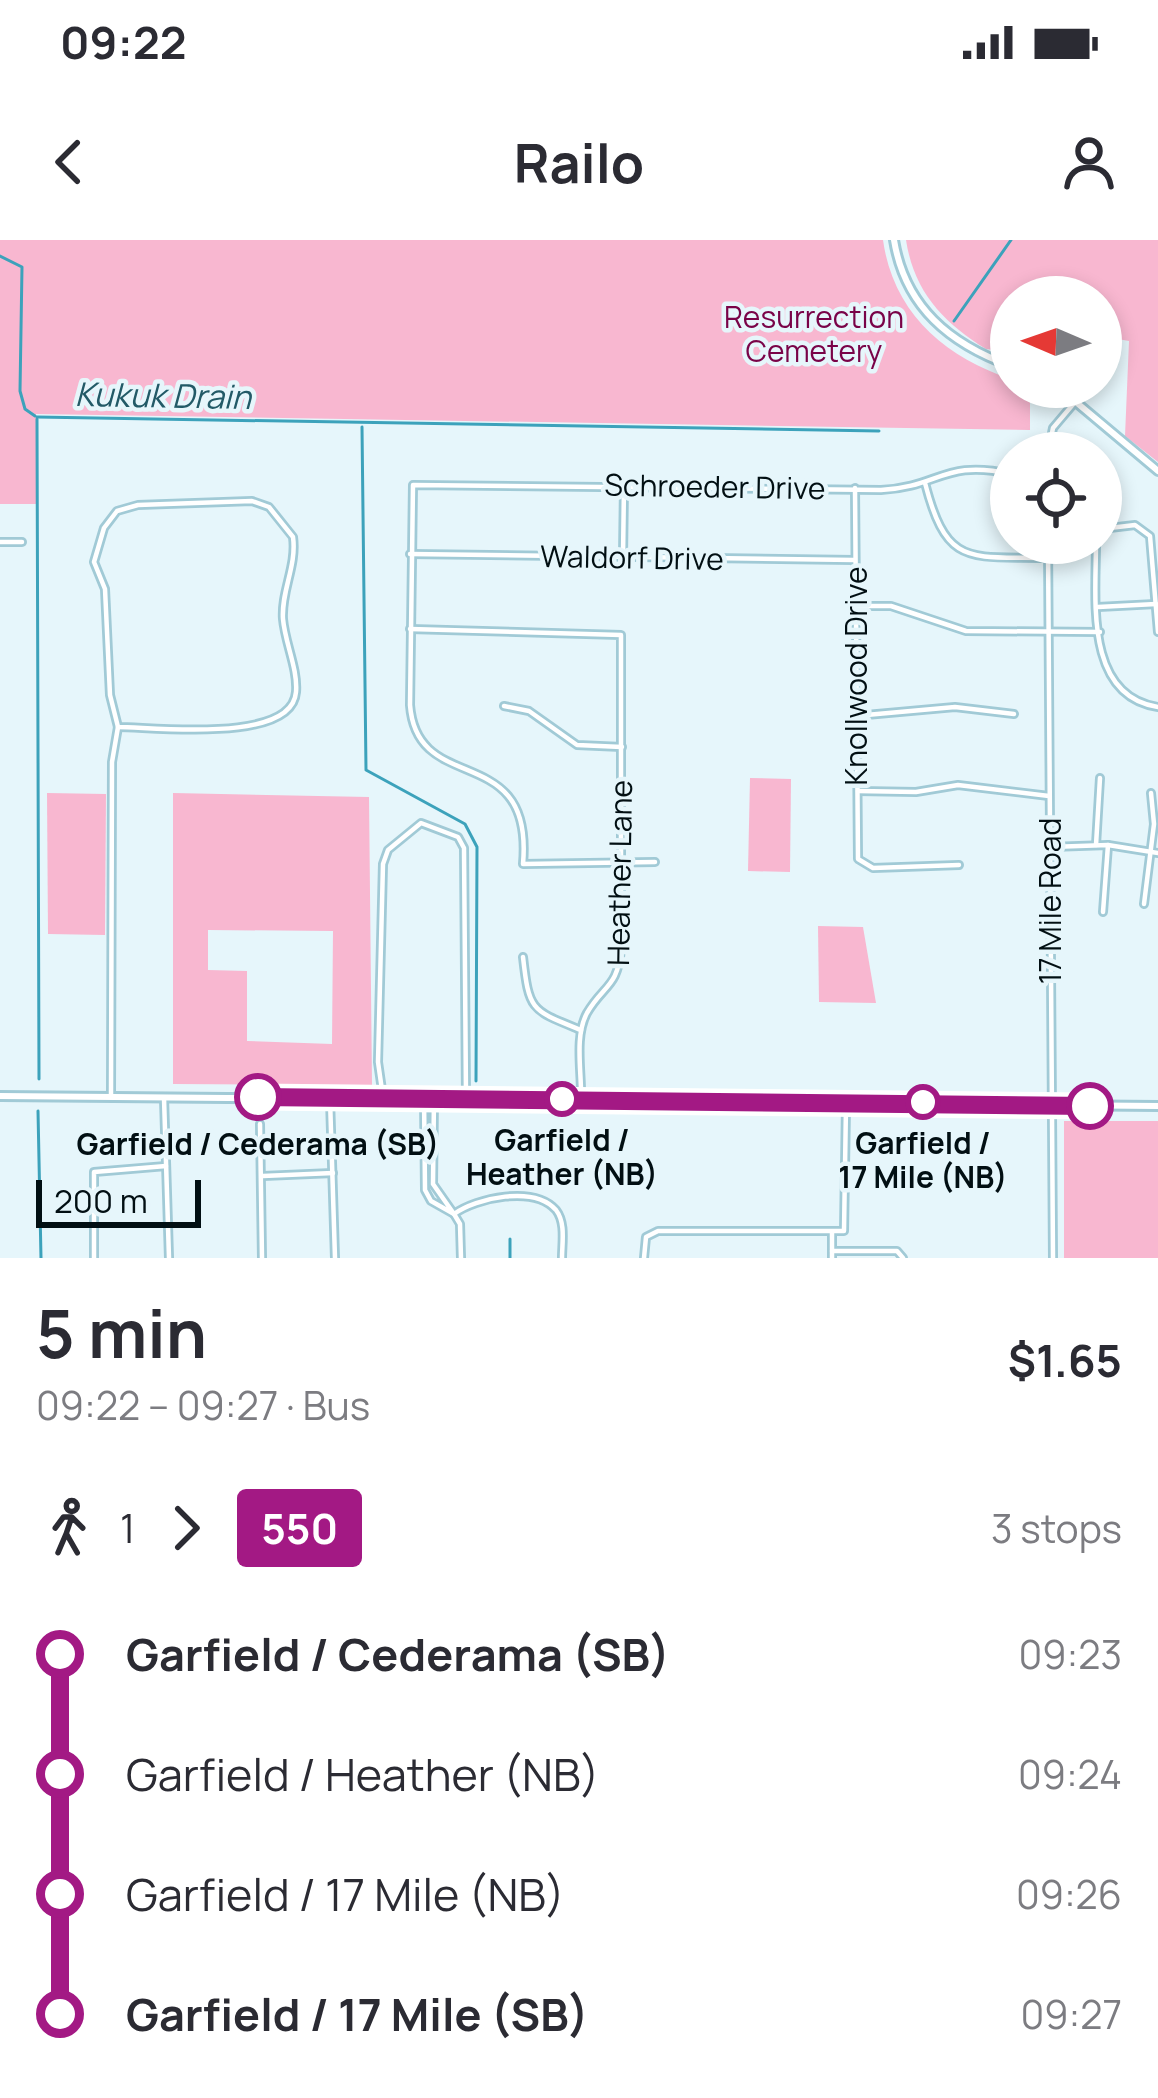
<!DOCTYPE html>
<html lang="en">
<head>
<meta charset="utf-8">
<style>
  :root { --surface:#fff; --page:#f2f2f3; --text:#2b2b33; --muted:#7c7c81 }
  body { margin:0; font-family:Manrope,sans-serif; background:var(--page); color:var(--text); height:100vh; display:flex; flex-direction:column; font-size:45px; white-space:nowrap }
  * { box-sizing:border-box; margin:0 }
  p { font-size:39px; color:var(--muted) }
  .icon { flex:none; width:66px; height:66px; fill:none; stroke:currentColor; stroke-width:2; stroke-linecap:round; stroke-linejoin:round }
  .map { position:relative; height:1018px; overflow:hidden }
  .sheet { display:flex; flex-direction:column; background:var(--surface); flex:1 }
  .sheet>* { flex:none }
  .badge { padding:0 24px; border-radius:9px; font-size:42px; line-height:78px }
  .needle { width:78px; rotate:272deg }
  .fabs { position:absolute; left:990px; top:36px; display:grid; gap:24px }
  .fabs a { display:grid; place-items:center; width:132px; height:132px; border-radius:50%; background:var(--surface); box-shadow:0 6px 18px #0003; font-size:60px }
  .scale { position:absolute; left:36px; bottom:30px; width:165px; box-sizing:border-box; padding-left:12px; border:6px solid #020f13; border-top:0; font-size:33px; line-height:42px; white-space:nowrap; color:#020f13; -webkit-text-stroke:9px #e6f6fb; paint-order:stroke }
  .map>.badge { position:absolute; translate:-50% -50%; box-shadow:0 0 0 6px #fff }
  .legs { display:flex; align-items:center; gap:18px; height:132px; padding:0 36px; font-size:39px }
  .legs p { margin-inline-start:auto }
  .summary { display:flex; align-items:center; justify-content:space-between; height:204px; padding:0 36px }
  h1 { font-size:66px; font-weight:700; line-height:90px }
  ul { padding:0 36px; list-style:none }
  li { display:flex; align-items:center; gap:42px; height:120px; font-size:45px }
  li i { display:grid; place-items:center; width:18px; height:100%; margin:0 15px; background:currentColor }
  li i::after { content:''; width:30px; height:30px; margin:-15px; border:9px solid; border-radius:50%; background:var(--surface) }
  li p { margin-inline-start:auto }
  li:first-child i { background:linear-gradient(#0000 50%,currentColor 0) }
  li:last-child i { background:linear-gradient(currentColor 50%,#0000 0) }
  .status { display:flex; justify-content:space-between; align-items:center; height:84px; padding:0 60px; background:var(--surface); direction:ltr }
  .status svg { height:33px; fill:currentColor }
  header { display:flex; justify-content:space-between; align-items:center; height:156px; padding:0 36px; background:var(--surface); font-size:54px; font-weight:700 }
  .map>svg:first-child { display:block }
</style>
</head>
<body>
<div class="status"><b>09:22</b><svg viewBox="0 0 49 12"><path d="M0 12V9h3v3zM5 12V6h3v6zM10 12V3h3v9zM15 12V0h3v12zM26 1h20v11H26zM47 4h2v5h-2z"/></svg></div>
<header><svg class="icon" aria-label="back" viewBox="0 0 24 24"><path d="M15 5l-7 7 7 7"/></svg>Railo<svg class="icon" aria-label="person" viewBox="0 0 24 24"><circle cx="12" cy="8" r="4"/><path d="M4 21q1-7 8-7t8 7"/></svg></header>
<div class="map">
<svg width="1158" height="1018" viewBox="0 0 1158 1018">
  <rect width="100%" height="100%" fill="#e6f6fb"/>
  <g fill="#f8b7d0" fill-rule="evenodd">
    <path d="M 0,0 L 883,0 C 893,72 944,117 1011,139 L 1011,147 L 1030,147 L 1030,190 L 36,174 L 37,264 L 0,264 Z"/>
    <path d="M 906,0 L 1158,0 L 1158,222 L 1125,196 L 1129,101 L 1101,96 L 1101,57 L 1011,57 L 1011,85 L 1006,85 L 995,110 L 986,109 C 943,82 914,52 906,0 Z"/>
    <polygon points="750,538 791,539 790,632 748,631"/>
    <polygon points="47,553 106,554 105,695 48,694"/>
    <path d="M 173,553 L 369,557 L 372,845 L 173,844 ZM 208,690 L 333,691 L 332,804 L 247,801 L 247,731 L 208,730 Z"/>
    <polygon points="818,686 863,687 876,763 819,762"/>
    <rect x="1064" y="881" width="94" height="137"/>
  </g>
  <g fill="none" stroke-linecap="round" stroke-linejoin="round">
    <g stroke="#3ca2bb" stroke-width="3">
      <polyline points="0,16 22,27 20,151 25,169 35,176"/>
      <polyline points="954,81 1011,0"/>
      <polyline points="37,177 879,191"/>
      <polyline points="37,179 39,839"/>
      <polyline points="362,187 366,530 465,584 477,607 476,841"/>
      <polyline points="38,871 41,1018"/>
      <polyline points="510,999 510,1018"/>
    </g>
    <g stroke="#a1cad6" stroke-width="10">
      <g id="street">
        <polyline points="1048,213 1053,188 1075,162"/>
        <path d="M 925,243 C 947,328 969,316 1048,318"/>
        <polyline points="855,248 858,619 873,628 959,625"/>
        <path d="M 252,261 L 269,267 L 293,297 C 297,326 281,351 283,379 C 285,403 298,429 296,452 C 292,504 155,487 118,487 L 110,455 L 105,349 L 94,322 L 104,288 L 117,271 L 138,265 Z"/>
        <polyline points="1101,289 1135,285 1150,296 1158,392"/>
        <polyline points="0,302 22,302"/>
        <polyline points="1048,303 1053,1018"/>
        <path d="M 1096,303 C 1096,358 1084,456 1158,467"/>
        <polyline points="410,314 854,320"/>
        <polyline points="623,317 624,245"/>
        <polyline points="854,366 891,366 966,391 1100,392"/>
        <polyline points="1098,367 1156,364"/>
        <path d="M 410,389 L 621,395 L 621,708 C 618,748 604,744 587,773 C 574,797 582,833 581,859"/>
        <polyline points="504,466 529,471 577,505 622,507"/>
        <polyline points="855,476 955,467 1014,474"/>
        <polyline points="858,551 916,552 958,545 1049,556"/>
        <polyline points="1096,605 1100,538"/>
        <polyline points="1050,607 1108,605 1158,613"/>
        <path d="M 655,622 L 523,624 C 534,499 417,558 410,465 L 413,245 L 881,250 C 940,247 944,219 1011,234"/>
        <polyline points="1144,664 1154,584 1151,553"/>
        <polyline points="1103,672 1108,605"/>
        <path d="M 523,717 C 529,771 531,770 581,790"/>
        <polyline points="111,856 112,522 118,487"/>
        <polyline points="424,856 425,950 431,961 454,974 433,944 434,856"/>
        <polyline points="383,857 378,822 383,624 388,610 421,583 458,597 464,608 466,857"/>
        <polyline points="164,858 169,1018"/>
        <polyline points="330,859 335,1018"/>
        <polyline points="260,884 262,1018"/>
        <polyline points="263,936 333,933"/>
        <polyline points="832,992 832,1018"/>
        <polyline points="832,1011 897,1011 903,1018"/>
        <polyline points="94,1018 94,932 166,926"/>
        <path d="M 461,1018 L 460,984 L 454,974 C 476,958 534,945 556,970 C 566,983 562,1003 562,1018"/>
        <polyline points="644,1018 646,997 658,991 844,991 846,865"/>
      </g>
    </g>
    <g stroke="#a1cad6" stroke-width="12">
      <g id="secondary">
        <path d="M 894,0 C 905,67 950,104 1011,126"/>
        <polyline points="1058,147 1158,231"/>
        <polyline points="0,856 1158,866"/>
      </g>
    </g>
    <use href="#street" stroke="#fff" stroke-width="4.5"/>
    <use href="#secondary" stroke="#fff" stroke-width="6"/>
  </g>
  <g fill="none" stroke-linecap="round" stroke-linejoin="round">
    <g stroke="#fff" stroke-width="27">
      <polyline id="line-1" points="258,857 1090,866"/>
    </g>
    <use href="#line-1" stroke="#a31984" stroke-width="18"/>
  </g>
  <g fill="#fff" stroke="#a31984" stroke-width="6">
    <circle cx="258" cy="857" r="21"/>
    <circle cx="562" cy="859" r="15"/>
    <circle cx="923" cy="862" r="15"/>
    <circle cx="1090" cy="866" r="21"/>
  </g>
  <g text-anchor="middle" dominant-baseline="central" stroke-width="9" stroke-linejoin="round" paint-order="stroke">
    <g font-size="30" fill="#790348" stroke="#e6f6fb">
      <text x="814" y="76">Resurrection<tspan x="814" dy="34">Cemetery</tspan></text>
    </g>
    <g font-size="30" fill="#020f13" stroke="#e6f6fb">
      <text transform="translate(715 246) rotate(1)">Schroeder Drive</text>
      <text transform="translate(632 317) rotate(1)">Waldorf Drive</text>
      <text transform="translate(855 436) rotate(-90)">Knollwood Drive</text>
      <text transform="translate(619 633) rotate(-89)">Heather Lane</text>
      <text transform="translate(1049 661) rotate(-90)">17 Mile Road</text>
    </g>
    <g font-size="30" font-weight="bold" fill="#020f13" stroke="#e6f6fb">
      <text x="562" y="899">Garfield /<tspan x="562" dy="34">Heather (NB)</tspan></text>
      <text x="923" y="902">Garfield /<tspan x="923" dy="34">17 Mile (NB)</tspan></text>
      <text x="258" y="903">Garfield / Cederama (SB)</text>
    </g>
    <g font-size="33" font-style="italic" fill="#225a67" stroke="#e6f6fb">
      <text transform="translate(163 155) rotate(1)">Kukuk Drain</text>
    </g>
  </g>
</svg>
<div class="fabs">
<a><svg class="needle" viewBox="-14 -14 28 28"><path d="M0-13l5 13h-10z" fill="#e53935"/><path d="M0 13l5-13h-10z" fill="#7c7c81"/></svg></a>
<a><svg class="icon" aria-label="locate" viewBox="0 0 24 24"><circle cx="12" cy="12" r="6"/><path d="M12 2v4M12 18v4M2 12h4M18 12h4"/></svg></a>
</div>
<div class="scale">200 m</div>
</div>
<section class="sheet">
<div class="summary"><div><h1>5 min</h1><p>09:22 – 09:27 · Bus</p></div><b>$1.65</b></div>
<div class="legs"><svg class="icon" aria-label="walk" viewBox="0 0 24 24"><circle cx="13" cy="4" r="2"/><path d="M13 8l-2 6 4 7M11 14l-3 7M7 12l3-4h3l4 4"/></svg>1<svg class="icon" aria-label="forward" viewBox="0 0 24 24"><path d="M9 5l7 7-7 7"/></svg><b class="badge" style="background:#a31984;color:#fff">550</b><p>3 stops</p></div>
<ul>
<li><i style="color:#a31984"></i><b>Garfield / Cederama (SB)</b><p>09:23</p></li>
<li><i style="color:#a31984"></i><span>Garfield / Heather (NB)</span><p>09:24</p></li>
<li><i style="color:#a31984"></i><span>Garfield / 17 Mile (NB)</span><p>09:26</p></li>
<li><i style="color:#a31984"></i><b>Garfield / 17 Mile (SB)</b><p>09:27</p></li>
</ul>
</section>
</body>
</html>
